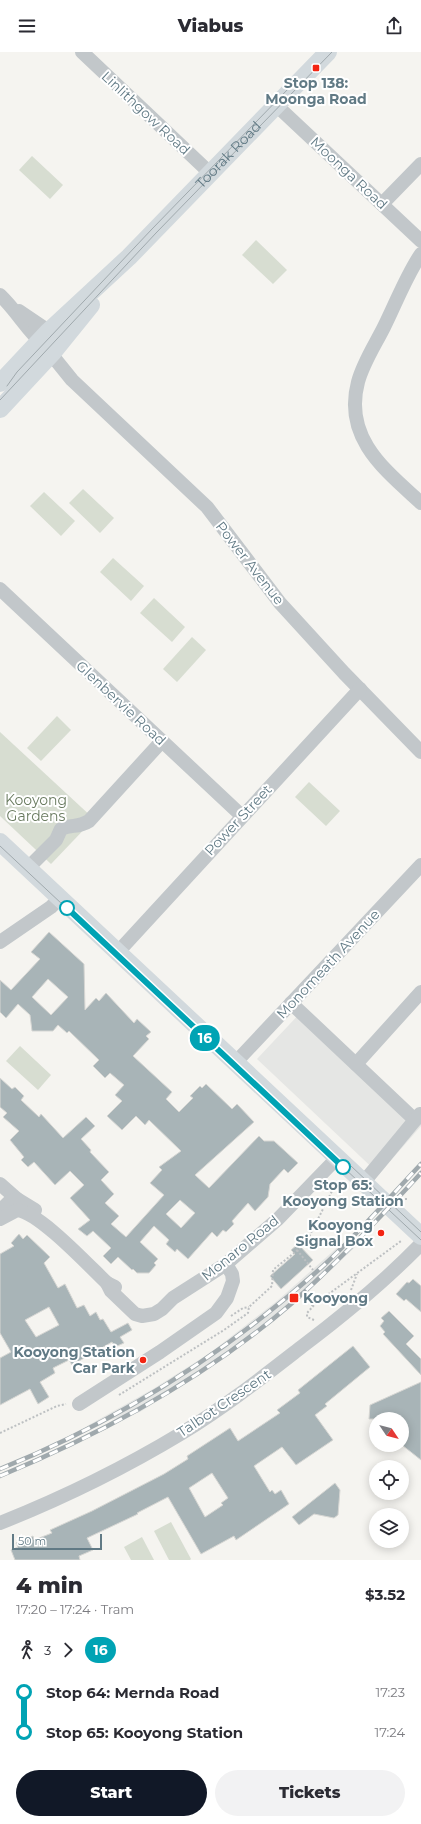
<!DOCTYPE html>
<html lang="en">
<head>
<meta charset="utf-8">
<style>
  :root { --surface:#fff; --page:#f2f2f3; --text:#2b2b33; --muted:#7c7c81; --accent:#111827 }
  body { margin:0; font-family:Montserrat,sans-serif; background:var(--page); color:var(--text); height:100vh; display:flex; flex-direction:column; font-size:15px; white-space:nowrap }
  * { box-sizing:border-box; margin:0 }
  p { font-size:13px; color:var(--muted) }
  .icon { flex:none; width:22px; height:22px; fill:none; stroke:currentColor; stroke-width:2; stroke-linecap:round; stroke-linejoin:round }
  .map { position:relative; height:1508px; overflow:hidden }
  .panel { display:flex; flex-direction:column; background:var(--surface); flex:1 }
  .panel>* { flex:none }
  .badge { padding:0 8px; border-radius:13px; font-size:14px; line-height:26px }
  .needle { width:26px; rotate:125deg }
  .fabs { position:absolute; left:369px; top:1360px; display:grid; gap:8px }
  .fabs a { display:grid; place-items:center; width:40px; height:40px; border-radius:50%; background:var(--surface); box-shadow:0 2px 10px #0003; font-size:20px }
  .scale { position:absolute; left:12px; bottom:10px; width:90px; box-sizing:border-box; padding-left:4px; border:2px solid #617a85; border-top:0; font-size:11px; line-height:14px; white-space:nowrap; color:#617a85; -webkit-text-stroke:3px #fff; paint-order:stroke }
  .map>.badge { position:absolute; translate:-50% -50%; box-shadow:0 0 0 2px #fff }
  .legs { display:flex; align-items:center; gap:6px; height:44px; padding:0 16px; font-size:13px }
  .legs p { margin-inline-start:auto }
  .headline { display:flex; align-items:center; justify-content:space-between; height:68px; padding:0 16px }
  h1 { font-size:22px; font-weight:800; line-height:30px }
  .action { display:flex; gap:8px; margin-top:auto; padding:8px 16px }
  .action a { flex:1; height:46px; border-radius:24px; background:var(--accent); color:#fff; font-size:16px; font-weight:800; line-height:46px; text-align:center }
  .action a+a { background:var(--page); color:var(--text) }
  ul { padding:0 16px; list-style:none }
  li { display:flex; align-items:center; gap:14px; height:40px; font-size:15px }
  li i { display:grid; place-items:center; width:6px; height:100%; margin:0 5px; background:currentColor }
  li i::after { content:''; width:10px; height:10px; margin:-5px; border:3px solid; border-radius:50%; background:var(--surface) }
  li p { margin-inline-start:auto }
  li:first-child i { background:linear-gradient(#0000 50%,currentColor 0) }
  li:last-child i { background:linear-gradient(currentColor 50%,#0000 0) }
  header { display:flex; justify-content:space-between; align-items:center; height:52px; padding:0 16px; background:var(--surface); font-size:18px; font-weight:800 }
  .map>svg:first-child { display:block }
</style>
</head>
<body>
<header><svg class="icon" aria-label="menu" viewBox="0 0 24 24"><path d="M4 6h16M4 12h16M4 18h16"/></svg>Viabus<svg class="icon" aria-label="share" viewBox="0 0 24 24"><path d="M12 15V3M7 8l5-5 5 5M5 13v7h14v-7"/></svg></header>
<div class="map">
<svg width="421" height="1508" viewBox="0 0 421 1508">
  <rect width="100%" height="100%" fill="#f5f4f0"/>
  <g fill="#e5e6e4">
    <polygon points="303,958 421,1072 421,1074 379,1122 257,1007"/>
    <polygon points="367,1184 305,1242 271,1271 220,1309 140,1360 87,1374 153,1337 210,1301 277,1249 340,1193"/>
  </g>
  <g fill="#d7ddd1">
    <polygon points="32,104 63,133 50,147 19,118"/>
    <polygon points="256,188 287,218 273,232 242,203"/>
    <polygon points="83,437 114,466 100,481 69,451"/>
    <polygon points="44,440 75,469 61,484 30,454"/>
    <polygon points="113,506 144,534 131,549 100,520"/>
    <polygon points="154,546 185,575 172,590 140,561"/>
    <polygon points="192,585 206,598 177,630 163,617"/>
    <polygon points="57,664 71,678 41,709 27,696"/>
    <polygon points="0,680 94,767 51,812 0,764"/>
    <polygon points="309,730 340,759 326,774 295,745"/>
    <polygon points="20,994 51,1023 38,1038 6,1009"/>
    <polygon points="171,1470 191,1507 190,1508 169,1508 154,1479"/>
    <polygon points="142,1485 154,1508 131,1508 124,1495"/>
  </g>
  <g fill="#a8b4b7" stroke="#d6d6d3" fill-rule="evenodd">
    <path d="M 49,880 L 84,912 L 85,958 L 96,946 L 99,949 L 106,941 L 134,971 L 137,967 L 151,980 L 146,984 L 149,987 L 133,1004 L 172,1040 L 166,1047 L 179,1060 L 193,1046 L 190,1044 L 200,1034 L 202,1036 L 206,1032 L 232,1057 L 237,1052 L 254,1070 L 195,1123 L 209,1136 L 259,1084 L 264,1089 L 274,1089 L 298,1111 L 288,1121 L 284,1117 L 270,1132 L 268,1145 L 255,1159 L 248,1151 L 232,1169 L 234,1172 L 226,1180 L 223,1178 L 217,1185 L 212,1180 L 188,1207 L 177,1197 L 175,1200 L 166,1192 L 169,1188 L 154,1174 L 140,1190 L 158,1207 L 154,1211 L 156,1213 L 149,1221 L 137,1221 L 133,1217 L 132,1218 L 118,1205 L 111,1212 L 103,1204 L 111,1196 L 93,1179 L 87,1184 L 78,1177 L 90,1168 L 70,1146 L 84,1133 L 70,1119 L 55,1133 L 34,1110 L 28,1115 L 21,1108 L 24,1105 L 10,1088 L 19,1079 L 3,1065 L 7,1061 L 0,1055 L 0,1026 L 12,1037 L 15,1035 L 24,1044 L 21,1048 L 39,1065 L 41,1062 L 63,1086 L 86,1065 L 95,1074 L 81,1087 L 91,1098 L 90,1100 L 109,1120 L 101,1128 L 114,1142 L 105,1151 L 119,1164 L 111,1172 L 126,1185 L 164,1143 L 150,1131 L 162,1118 L 159,1115 L 181,1099 L 149,1068 L 145,1073 L 136,1064 L 122,1078 L 107,1064 L 122,1049 L 115,1043 L 124,1033 L 110,1021 L 105,1026 L 93,1014 L 99,1008 L 69,979 L 67,981 L 58,973 L 53,979 L 32,979 L 30,963 L 18,952 L 6,966 L 0,960 L 0,928 L 11,938 L 40,907 L 31,900 ZM 48,927 L 68,945 L 51,963 L 32,945 ZM 180,1148 L 195,1161 L 181,1176 L 166,1162 Z"/>
    <path d="M 19,1182 L 23,1187 L 27,1183 L 50,1205 L 44,1211 L 58,1236 L 65,1232 L 77,1256 L 84,1253 L 90,1264 L 96,1260 L 100,1268 L 103,1267 L 111,1280 L 128,1271 L 132,1278 L 120,1285 L 124,1291 L 115,1295 L 112,1290 L 72,1313 L 69,1308 L 53,1316 L 55,1321 L 40,1330 L 49,1345 L 38,1352 L 30,1337 L 0,1353 L 0,1306 L 11,1300 L 0,1281 L 0,1202 L 14,1194 L 11,1191 ZM 49,1255 L 59,1273 L 36,1285 L 25,1268 Z"/>
    <polygon points="298,1192 313,1208 281,1237 270,1224 295,1202 291,1198"/>
    <polygon points="413,1227 421,1234 421,1260 406,1247 404,1249 396,1242 407,1230 409,1231"/>
    <polygon points="389,1259 414,1284 406,1292 421,1307 421,1323 383,1282 385,1280 380,1274 384,1269 381,1266"/>
    <path d="M 353,1294 L 370,1315 L 325,1352 L 327,1354 L 315,1363 L 333,1388 L 296,1413 L 282,1395 L 254,1414 L 270,1440 L 272,1438 L 275,1442 L 281,1438 L 289,1452 L 236,1488 L 234,1484 L 201,1502 L 168,1445 L 137,1461 L 138,1462 L 87,1486 L 93,1498 L 79,1504 L 80,1508 L 15,1508 L 11,1498 L 18,1495 L 16,1491 L 33,1484 L 34,1488 L 52,1481 L 50,1478 L 92,1459 L 164,1422 L 188,1407 L 187,1404 L 230,1376 L 238,1389 L 280,1361 L 277,1358 L 300,1341 L 298,1338 ZM 212,1421 L 228,1446 L 221,1451 L 223,1453 L 205,1465 L 189,1436 Z"/>
    <polygon points="421,1330 421,1408 402,1393 402,1367 369,1367 370,1353"/>
    <polygon points="335,1431 340,1438 338,1463 334,1466 314,1462 299,1473 292,1465"/>
  </g>
  <g fill="none" stroke-linecap="round" stroke-linejoin="round">
    <g stroke="#bdc0c2" stroke-width="2" stroke-dasharray="2 2" stroke-linecap="butt">
      <polyline points="406,1148 406,1144"/>
      <polyline points="297,1198 313,1218"/>
      <polyline points="351,1238 357,1222"/>
      <polyline points="304,1243 313,1254"/>
      <polyline points="231,1264 243,1256 249,1255"/>
      <polyline points="314,1268 307,1265 307,1261 315,1252 401,1189"/>
      <polyline points="119,1343 224,1278 248,1261 249,1255 272,1234 273,1218 300,1196 310,1183 334,1135"/>
      <polyline points="0,1381 57,1354 66,1352"/>
    </g>
    <g stroke="#c2c7ca" stroke-width="14">
      <polyline points="82,0 210,121"/>
      <polyline points="276,53 421,189"/>
      <polyline points="382,152 421,112"/>
      <path d="M 421,202 C 407,222 395,253 384,275 C 375,293 363,311 358,330 C 343,386 385,418 421,451"/>
      <path d="M 0,243 C 17,259 28,280 46,295"/>
      <polyline points="19,259 56,284"/>
      <polyline points="51,302 72,328 207,455 280,551 344,621 421,700"/>
      <polyline points="0,537 242,764"/>
      <path d="M 28,816 L 56,788 L 61,777 C 72,772 78,776 89,769 L 162,689"/>
      <polyline points="0,890 51,855 60,846"/>
      <polyline points="118,900 360,637"/>
      <polyline points="291,951 415,1068"/>
      <polyline points="235,1011 421,813"/>
      <polyline points="356,1012 421,940"/>
      <polyline points="363,1131 420,1062"/>
      <polyline points="0,1132 17,1147 19,1154"/>
      <polyline points="0,1159 9,1150 17,1147 35,1158"/>
      <path d="M 0,1167 L 17,1158 C 39,1160 89,1214 107,1231 L 115,1235"/>
      <polyline points="107,1231 111,1239 135,1262 142,1264 154,1262 162,1257 173,1246 226,1212 278,1167 337,1106"/>
      <polyline points="79,1352 160,1300 216,1261 227,1246 233,1229 232,1222 226,1212"/>
      <path d="M 0,1471 C 63,1446 124,1416 182,1381 C 225,1355 264,1324 304,1293 C 345,1262 385,1229 421,1192"/>
    </g>
    <g stroke="#d2d9dd" stroke-width="18">
      <path id="s1" d="M 0,331 L 49,279 L 129,205 L 328,0"/>
      <polyline points="0,357 53,300 91,253"/>
      <polyline points="0,790 421,1184"/>
    </g>
    <g stroke="#a0a9ad" stroke-width="1">
      <polyline points="7,334 17,320 152,177 290,35"/>
      <polyline points="0,348 156,181 332,0"/>
      <polyline points="0,794 421,1188"/>
      <polyline points="351,1114 421,1180"/>
    </g>
    <g stroke="#a0a9ad" stroke-width="4.5">
      <g id="rail">
        <path d="M 0,1417 C 118,1369 228,1300 323,1214 C 358,1182 389,1146 421,1112"/>
        <path d="M 0,1424 C 104,1381 205,1326 291,1252 C 337,1211 379,1167 421,1121"/>
      </g>
    </g>
    <use href="#rail" stroke="#fff" stroke-width="3" stroke-dasharray="9" stroke-linecap="butt"/>
  </g>
  <g fill="none" stroke-linecap="round" stroke-linejoin="round">
    <g stroke="#fff" stroke-width="9">
      <polyline id="line-1" points="67,856 343,1115"/>
    </g>
    <use href="#line-1" stroke="#00a3b4" stroke-width="6"/>
  </g>
  <g fill="#f32412" stroke="#fff" stroke-width="1.5">
    <rect x="312" y="12" width="8" height="8" rx="2"/>
    <circle cx="381" cy="1181" r="4"/>
    <rect x="289" y="1241" width="10" height="10" rx="2"/>
    <circle cx="143" cy="1308" r="4"/>
  </g>
  <g fill="#fff" stroke="#00a3b4" stroke-width="2">
    <circle cx="67" cy="856" r="7"/>
    <circle cx="343" cy="1115" r="7"/>
  </g>
  <g text-anchor="middle" dominant-baseline="central" stroke-width="4" stroke-linejoin="round" paint-order="stroke">
    <g font-size="14" font-weight="bold" fill="#617a85" stroke="#fff" text-anchor="end">
      <text x="316" y="31" text-anchor="middle">Stop 138:<tspan x="316" dy="16">Moonga Road</tspan></text>
      <text x="373" y="1173">Kooyong<tspan x="373" dy="16">Signal Box</tspan></text>
      <text x="303" y="1246" text-anchor="start">Kooyong</text>
      <text x="135" y="1300">Kooyong Station<tspan x="135" dy="16">Car Park</tspan></text>
    </g>
    <g font-size="14" fill="#617a85" stroke="#fff">
      <text transform="translate(146 61) rotate(43)">Linlithgow Road</text>
      <text stroke="none"><textPath href="#s1" startOffset="323">Toorak Road</textPath></text>
      <text transform="translate(349 121) rotate(43)">Moonga Road</text>
      <text transform="translate(250 511) rotate(52)">Power Avenue</text>
      <text transform="translate(121 651) rotate(43)">Glenbervie Road</text>
      <text transform="translate(238 768) rotate(-47)">Power Street</text>
      <text transform="translate(328 912) rotate(-47)">Monomeath Avenue</text>
      <text transform="translate(240 1196) rotate(-39)">Monaro Road</text>
      <text transform="translate(224 1351) rotate(-34)">Talbot Crescent</text>
    </g>
    <g font-size="14" fill="#6a7b60" stroke="#fff">
      <text x="36" y="748">Kooyong<tspan x="36" dy="16">Gardens</tspan></text>
    </g>
    <g font-size="14" font-weight="bold" fill="#617a85" stroke="#fff">
      <text x="343" y="1133">Stop 65:<tspan x="343" dy="16">Kooyong Station</tspan></text>
    </g>
  </g>
</svg>
<div class="fabs">
<a><svg class="needle" viewBox="-14 -14 28 28"><path d="M0-13l5 13h-10z" fill="#e53935"/><path d="M0 13l5-13h-10z" fill="#7c7c81"/></svg></a>
<a><svg class="icon" aria-label="locate" viewBox="0 0 24 24"><circle cx="12" cy="12" r="6"/><path d="M12 2v4M12 18v4M2 12h4M18 12h4"/></svg></a>
<a><svg class="icon" aria-label="layers" viewBox="0 0 24 24"><path d="M12 4l9 5-9 5-9-5zM3 14l9 5 9-5"/></svg></a>
</div>
<div class="scale">50 m</div>
<b class="badge" style="left:205px;top:986px;background:#00a3b4;color:#fff">16</b>
</div>
<section class="panel">
<div class="headline"><div><h1>4 min</h1><p>17:20 – 17:24 · Tram</p></div><b>$3.52</b></div>
<div class="legs"><svg class="icon" aria-label="walk" viewBox="0 0 24 24"><circle cx="13" cy="4" r="2"/><path d="M13 8l-2 6 4 7M11 14l-3 7M7 12l3-4h3l4 4"/></svg>3<svg class="icon" aria-label="forward" viewBox="0 0 24 24"><path d="M9 5l7 7-7 7"/></svg><b class="badge" style="background:#00a3b4;color:#fff">16</b></div>
<ul>
<li><i style="color:#00a3b4"></i><b>Stop 64: Mernda Road</b><p>17:23</p></li>
<li><i style="color:#00a3b4"></i><b>Stop 65: Kooyong Station</b><p>17:24</p></li>
</ul>
<div class="action"><a>Start</a><a>Tickets</a></div>
</section>
</body>
</html>
